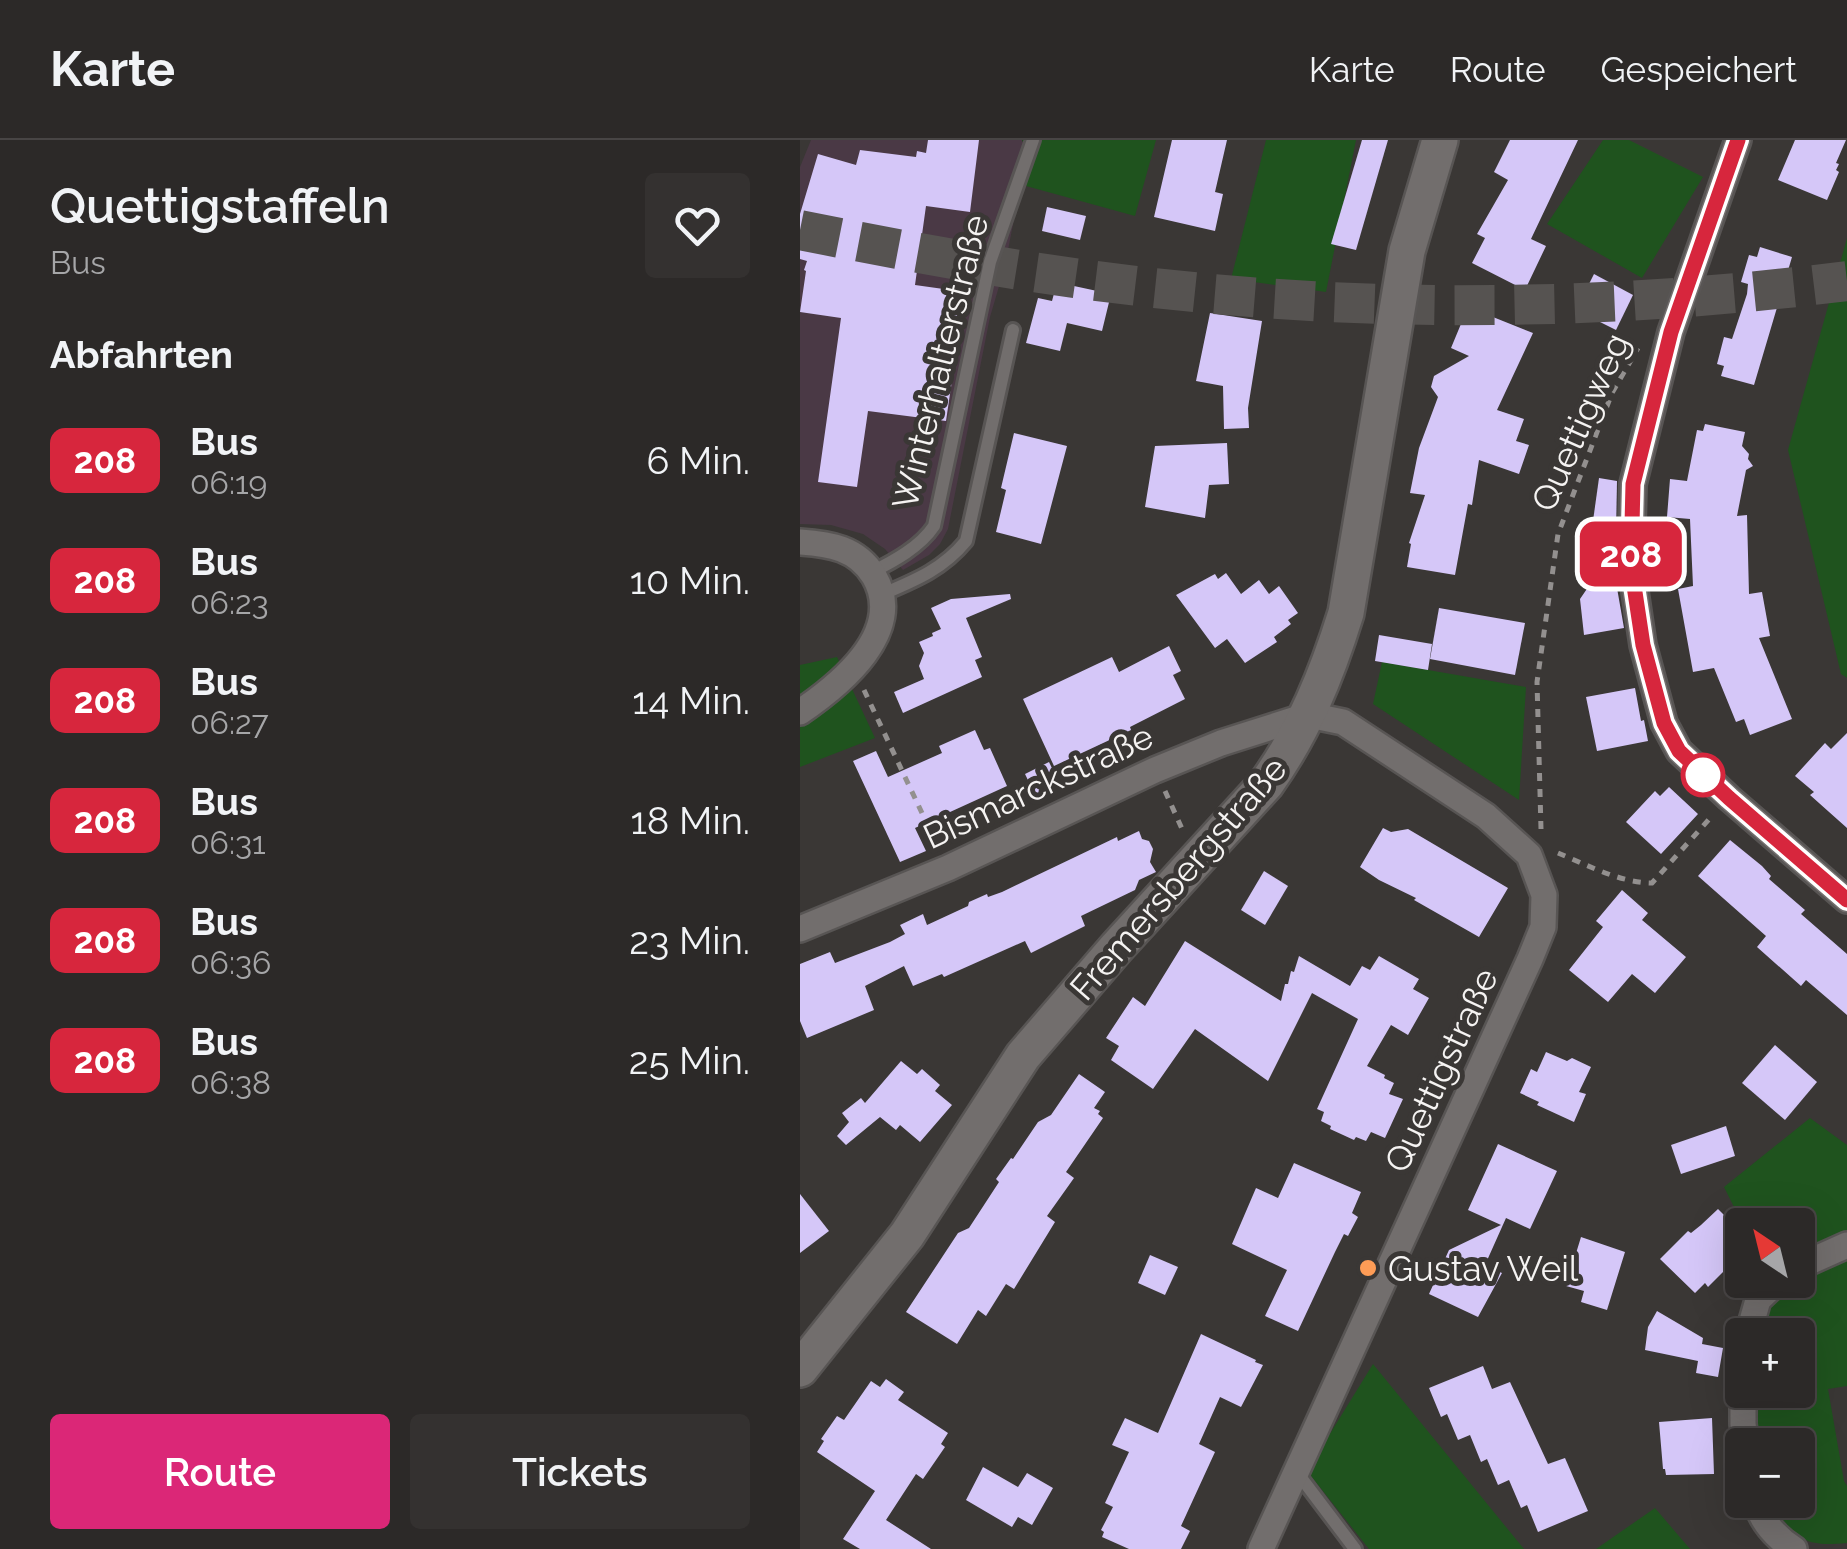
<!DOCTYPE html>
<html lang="de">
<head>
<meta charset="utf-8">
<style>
  :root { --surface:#2c2928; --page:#343130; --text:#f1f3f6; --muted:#a6a6a8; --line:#484545; --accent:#db2777 }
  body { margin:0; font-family:Raleway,sans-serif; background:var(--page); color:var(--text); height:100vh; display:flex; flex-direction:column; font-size:38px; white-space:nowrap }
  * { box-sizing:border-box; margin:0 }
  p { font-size:32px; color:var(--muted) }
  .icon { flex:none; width:55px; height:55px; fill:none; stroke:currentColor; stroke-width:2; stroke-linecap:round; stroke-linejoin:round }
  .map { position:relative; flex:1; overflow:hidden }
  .sheet { display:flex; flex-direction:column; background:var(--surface); width:800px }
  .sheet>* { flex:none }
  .badge { padding:0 20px; border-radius:15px; font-size:35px; line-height:65px }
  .needle { width:65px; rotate:325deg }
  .tools { position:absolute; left:925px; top:1068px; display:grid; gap:20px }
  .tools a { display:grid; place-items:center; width:90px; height:90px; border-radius:10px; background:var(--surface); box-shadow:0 10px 40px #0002,0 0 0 2px var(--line); font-size:50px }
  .map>.badge { position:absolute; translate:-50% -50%; box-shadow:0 0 0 5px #fff }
  h2 { padding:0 50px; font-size:38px; line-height:90px }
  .round { display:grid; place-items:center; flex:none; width:105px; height:105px; border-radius:10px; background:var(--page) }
  .overview { display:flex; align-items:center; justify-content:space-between; height:170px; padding:0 50px }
  h1 { font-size:48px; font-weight:600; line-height:75px }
  .action { display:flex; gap:20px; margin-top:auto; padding:20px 50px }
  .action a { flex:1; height:115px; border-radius:10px; background:var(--accent); color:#fff; font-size:40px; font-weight:600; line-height:115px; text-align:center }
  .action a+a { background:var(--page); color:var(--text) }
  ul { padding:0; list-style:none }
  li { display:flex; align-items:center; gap:30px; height:120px; padding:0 50px }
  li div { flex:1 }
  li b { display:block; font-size:38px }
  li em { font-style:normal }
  li .badge { min-width:110px; font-weight:700; text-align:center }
  header { display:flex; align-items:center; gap:60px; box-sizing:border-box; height:140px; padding:0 50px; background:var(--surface); border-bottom:2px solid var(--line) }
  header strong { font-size:48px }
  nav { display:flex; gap:55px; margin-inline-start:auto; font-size:35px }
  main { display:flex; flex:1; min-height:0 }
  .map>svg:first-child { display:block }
</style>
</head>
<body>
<header>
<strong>Karte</strong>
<nav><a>Karte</a><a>Route</a><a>Gespeichert</a></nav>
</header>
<main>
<section class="sheet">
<div class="overview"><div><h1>Quettigstaffeln</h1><p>Bus</p></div><a class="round"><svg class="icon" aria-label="heart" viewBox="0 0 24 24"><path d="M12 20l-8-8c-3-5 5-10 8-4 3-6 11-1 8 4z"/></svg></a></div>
<h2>Abfahrten</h2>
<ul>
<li><span class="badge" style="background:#d7263d;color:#fff">208</span><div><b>Bus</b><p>06:19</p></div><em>6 Min.</em></li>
<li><span class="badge" style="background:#d7263d;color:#fff">208</span><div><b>Bus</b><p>06:23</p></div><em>10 Min.</em></li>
<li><span class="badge" style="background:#d7263d;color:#fff">208</span><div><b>Bus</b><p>06:27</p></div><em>14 Min.</em></li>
<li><span class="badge" style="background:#d7263d;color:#fff">208</span><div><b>Bus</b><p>06:31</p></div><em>18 Min.</em></li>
<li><span class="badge" style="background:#d7263d;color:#fff">208</span><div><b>Bus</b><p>06:36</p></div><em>23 Min.</em></li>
<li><span class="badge" style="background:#d7263d;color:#fff">208</span><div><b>Bus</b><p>06:38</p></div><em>25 Min.</em></li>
</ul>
<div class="action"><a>Route</a><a>Tickets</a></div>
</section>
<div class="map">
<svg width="1047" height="1409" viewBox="0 0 1047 1409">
  <rect width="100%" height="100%" fill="#3a3735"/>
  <polygon fill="#4a3945" points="11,0 222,0 227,11 205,126 190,177 148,389 140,404 129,415 103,430 85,409 63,394 31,385 0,384 0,27"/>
  <g fill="#1f531e">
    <polygon points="222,0 356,0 335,76 226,46 227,11"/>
    <polygon points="466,0 556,0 526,152 431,139"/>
    <polygon points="803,0 829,0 903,37 842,138 747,84"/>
    <polygon points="1047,98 1047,538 1041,534 988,310"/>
    <polygon points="37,517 75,598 0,627 0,525"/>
    <polygon points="582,522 726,547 719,660 573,564"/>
    <path d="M 1010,978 L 1047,1005 L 1047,1246 L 1028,1249 L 1044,1341 L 1047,1346 L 1047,1403 C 1001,1407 1000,1399 971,1366 L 970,1360 L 998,1360 L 998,1305 L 957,1305 L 959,1250 L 998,1250 L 998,1195 L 962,1195 L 964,1140 L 998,1140 L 998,1085 L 943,1085 L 924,1047 Z"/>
    <polygon points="573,1224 724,1409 569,1409 507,1331"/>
    <polygon points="855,1368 890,1409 796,1409"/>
  </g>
  <g fill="#d5c7f8">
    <polygon points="128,0 179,0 170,72 126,66 115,145 165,152 146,281 68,271 57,347 18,342 41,178 0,172 6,131 4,130 7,121 0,119 0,74 18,14 56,25 60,10 116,17 117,11 126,13"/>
    <polygon points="372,0 427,0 415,52 423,54 415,91 354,77"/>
    <polygon points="562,0 588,0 556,110 531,104"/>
    <polygon points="710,0 778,0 731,99 746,106 725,150 672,123 685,98 677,94 708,40 694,32"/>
    <polygon points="995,0 1046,0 1036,23 1039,24 1036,30 1039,32 1027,60 978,40"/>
    <polygon points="247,67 286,76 280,100 242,91"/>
    <polygon points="960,107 992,117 954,245 921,236 924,226 917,224 924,197 932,199 947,154 948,144 941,142 949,115 957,117"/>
    <polygon points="794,134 833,155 816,190 776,170"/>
    <polygon points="256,146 274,150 274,146 311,154 302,191 267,183 260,211 226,203 238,158 252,161"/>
    <polygon points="668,167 733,193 697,270 724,279 716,301 729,305 719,334 679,320 672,365 668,364 655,435 607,427 611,404 609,403 625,355 610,353 619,308 638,257 631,247 634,236 669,216 651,208"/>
    <polygon points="410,173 462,181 448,268 449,288 424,289 423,246 396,241"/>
    <polygon points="905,284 945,292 942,306 949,314 948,319 953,326 946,330 937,376 947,375 949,454 962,452 970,496 959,498 992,579 950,595 944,579 936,582 914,528 893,532 878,449 893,446 890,379 867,377 870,339 887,341 897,290 903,291"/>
    <polygon points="214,293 267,306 241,404 196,392 206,350 201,348"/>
    <polygon points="427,303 429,344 409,345 405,378 345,367 355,306"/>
    <polygon points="799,338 817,341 816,394 812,399 798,398 792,388"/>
    <polygon points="426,433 441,454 459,440 469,454 479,446 498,473 488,480 491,484 474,497 477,502 445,523 427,499 415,508 376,455 415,434 418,439"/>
    <polygon points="795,437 804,442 811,449 817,448 824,488 784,495 780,459"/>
    <polygon points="210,454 211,459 166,478 182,517 175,520 182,537 103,573 94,552 124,539 119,526 124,513 119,502 133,496 132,493 141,489 131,468 151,459"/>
    <polygon points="639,468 725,483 715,535 630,519"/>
    <polygon points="579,495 632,504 628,530 575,521"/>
    <polygon points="369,506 381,531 373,535 385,559 330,587 331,590 254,626 223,559 312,517 319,532"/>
    <polygon points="835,548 841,581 844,580 848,601 797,611 786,557"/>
    <polygon points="175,590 184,610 190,608 207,646 115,688 126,711 100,722 53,621 76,611 88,637 142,613 139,606"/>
    <polygon points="1047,593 1047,688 1010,655 1014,652 995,636 1025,603 1031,609"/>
    <polygon points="249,622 261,647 237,659 225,634"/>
    <polygon points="869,647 898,674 861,714 826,682 855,651 860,656"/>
    <polygon points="583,688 591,692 608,689 708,748 679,797 614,760 616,758 579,740 560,727"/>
    <polygon points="339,691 342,699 349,701 353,709 350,722 356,732 339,740 335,750 281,776 285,786 231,813 225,801 144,837 142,834 113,846 104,826 65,846 74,870 7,898 0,881 0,824 30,812 35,823 90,802 105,794 100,785 123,774 127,785 168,766 169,762 187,754 188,757 202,752 317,697 318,701"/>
    <polygon points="930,700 962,726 971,736 969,739 1005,770 1001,774 1047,814 1047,875 1006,840 1001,846 957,807 966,796 898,736"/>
    <polygon points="464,731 488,746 465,785 441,770"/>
    <polygon points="822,750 848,773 842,780 886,817 855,853 832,834 808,862 769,830 803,787 796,781"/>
    <polygon points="385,801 481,861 485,844 488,844 491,831 494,832 499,816 550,846 562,826 570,830 579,816 619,839 613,849 629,858 608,895 591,885 567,926 585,935 584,938 594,943 589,954 603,959 585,998 571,992 566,1001 556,997 554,1000 530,989 531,986 521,981 524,972 517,969 558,879 512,853 468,941 395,889 353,949 311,920 319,906 306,898 333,857 345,866"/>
    <polygon points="975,905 1017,942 985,980 942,943"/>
    <polygon points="746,912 767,921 772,918 791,927 779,952 786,954 774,982 737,965 739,962 720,953 731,929 737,932"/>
    <polygon points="101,921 117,934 122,929 140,945 135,951 152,965 120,1002 100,985 96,990 80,977 46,1005 37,996 49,982 42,973 61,958 65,963"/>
    <polygon points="279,934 305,952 294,968 300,971 298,974 303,978 266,1032 274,1038 247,1076 255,1082 214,1149 206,1144 186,1176 178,1170 157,1204 106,1172 158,1093 169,1088 199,1042 196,1039 211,1018 213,1019 238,982 251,975"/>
    <polygon points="926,986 935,1016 881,1034 871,1005"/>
    <polygon points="698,1004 757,1031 730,1089 706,1078 685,1125 702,1133 678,1177 629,1154 649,1110 701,1085 668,1070"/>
    <polygon points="494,1023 561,1052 552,1073 558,1077 548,1096 544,1094 535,1112 498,1191 465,1176 487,1130 432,1104 456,1048 478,1058"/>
    <polygon points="0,1054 29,1091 0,1113"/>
    <polygon points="918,1069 939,1090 923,1106 933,1116 923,1126 926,1129 908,1147 905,1143 895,1153 860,1119 888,1091 891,1093 901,1085"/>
    <polygon points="781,1097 825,1112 807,1170 781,1162 784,1151 766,1146"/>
    <polygon points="350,1115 378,1127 365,1155 338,1143"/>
    <polygon points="857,1171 903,1198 902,1204 923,1208 918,1237 896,1233 898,1221 845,1210 848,1187"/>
    <polygon points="401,1194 456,1220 455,1222 463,1225 441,1267 420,1257 399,1304 415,1312 381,1386 390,1391 381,1409 329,1409 302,1397 304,1392 301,1390 313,1367 305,1363 329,1312 312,1305 325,1278 358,1293"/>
    <polygon points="683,1226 692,1249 710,1242 748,1324 765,1318 788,1371 738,1392 727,1365 721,1368 709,1340 698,1345 687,1319 681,1322 670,1295 658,1300 647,1274 641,1277 629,1248"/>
    <polygon points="86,1239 104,1252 98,1260 148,1293 141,1304 145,1307 123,1339 116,1334 86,1380 131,1409 60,1409 43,1399 75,1351 17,1312 24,1301 21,1299 37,1276 44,1280 71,1241 80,1247"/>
    <polygon points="912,1278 914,1334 866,1335 865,1329 863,1329 859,1282"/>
    <polygon points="183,1327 218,1347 227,1333 253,1348 232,1385 218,1377 212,1387 166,1360"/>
  </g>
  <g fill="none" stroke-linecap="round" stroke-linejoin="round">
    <path stroke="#565351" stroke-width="40" stroke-dasharray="40 20" stroke-linecap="butt" d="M 0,90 C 109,112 218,132 329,145 C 566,174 810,171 1047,141"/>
    <g stroke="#585554" stroke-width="18">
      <g id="lane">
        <path d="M 72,432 C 94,421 120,407 134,386 L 190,122 L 233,0"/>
        <path d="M 83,454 C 116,440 143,429 166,401 L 213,190"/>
        <polyline points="496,1331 555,1409"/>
      </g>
    </g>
    <g stroke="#585554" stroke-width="30">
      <g id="street">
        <polyline points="938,0 871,192 833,344 831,425 843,505 864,583 879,611 929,658 1047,760"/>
        <path d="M 0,402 C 30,404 57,408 74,436 C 106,491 41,544 0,572"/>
        <polyline points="0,789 148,728 355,630 421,603 509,575 543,582 686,676 729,715 744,755 743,787 730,819 461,1409"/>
        <polyline points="998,1127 1047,1105"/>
        <polyline points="948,1195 958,1160 979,1140"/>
        <polyline points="943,1250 943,1284 946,1305"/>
        <path d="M 955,1360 C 962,1382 975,1397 994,1409"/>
      </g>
    </g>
    <g stroke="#585554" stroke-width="40">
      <path id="secondary" d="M 0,1229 L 107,1095 L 223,916 L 317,807 L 466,644 C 504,591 527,534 546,473 L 607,111 L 640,0"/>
    </g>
    <g stroke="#93908f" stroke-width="5" stroke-dasharray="8 8" stroke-linecap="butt">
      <polyline points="64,550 138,707"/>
      <polyline points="365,651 383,691"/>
      <polyline points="741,689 737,542 758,394 812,253 838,208"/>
      <path d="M 758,713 C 787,725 821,743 852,743 L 912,676"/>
    </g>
    <use href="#lane" stroke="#726e6d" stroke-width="12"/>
    <use href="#street" stroke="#726e6d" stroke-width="25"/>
    <use href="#secondary" stroke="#726e6d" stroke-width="35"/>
  </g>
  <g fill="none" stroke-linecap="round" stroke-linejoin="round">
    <g stroke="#fff" stroke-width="22">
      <polyline id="line" points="938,0 871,192 833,344 831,426 843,505 864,583 879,611 929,658 1047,760"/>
    </g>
    <use href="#line" stroke="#d7263d" stroke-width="15"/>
  </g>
  <circle fill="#fff" stroke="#d7263d" stroke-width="5" cx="903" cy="635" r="20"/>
  <circle fill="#fd9c56" stroke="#3a3735" stroke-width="4" cx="568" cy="1128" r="10"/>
  <g text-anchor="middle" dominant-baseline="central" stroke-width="10" stroke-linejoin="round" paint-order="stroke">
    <g font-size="35" fill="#f5f3f2" stroke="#3a3735">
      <text transform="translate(140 222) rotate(-76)">Winterhalterstraße</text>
      <text transform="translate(780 282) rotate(-66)">Quettigweg</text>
      <text transform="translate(238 646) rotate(-25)">Bismarckstraße</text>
      <text transform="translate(378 738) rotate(-49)">Fremersbergstraße</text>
      <text transform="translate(641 930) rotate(-65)">Quettigstraße</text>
    </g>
    <g font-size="35" fill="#f5f3f2" stroke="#3a3735" text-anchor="start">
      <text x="588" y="1128">Gustav Weil</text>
    </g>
  </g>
</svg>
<div class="tools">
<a><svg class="needle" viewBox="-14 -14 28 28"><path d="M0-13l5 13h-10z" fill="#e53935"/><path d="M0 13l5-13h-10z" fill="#a6a6a8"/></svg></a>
<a>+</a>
<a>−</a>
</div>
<b class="badge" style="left:831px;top:414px;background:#d7263d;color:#fff">208</b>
</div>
</main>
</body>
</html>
